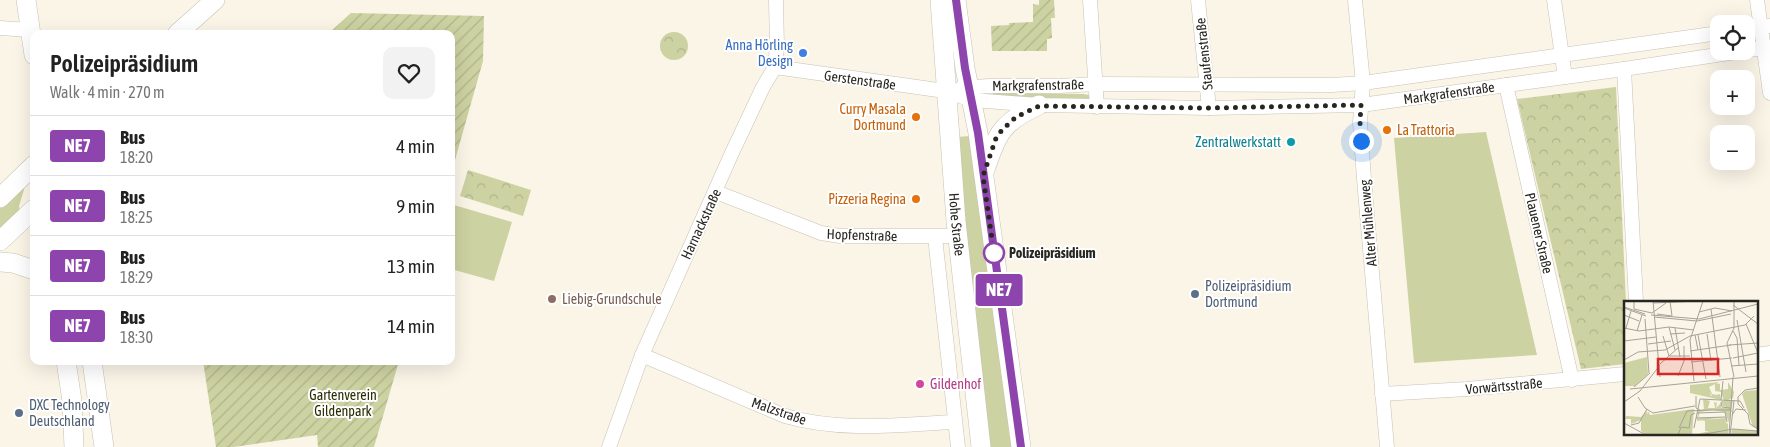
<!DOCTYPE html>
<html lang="en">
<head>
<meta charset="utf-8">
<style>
  :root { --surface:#fff; --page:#f2f2f2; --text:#222; --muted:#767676; --line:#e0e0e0 }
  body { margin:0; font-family:"Asap Condensed",sans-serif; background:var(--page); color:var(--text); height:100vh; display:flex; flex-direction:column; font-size:19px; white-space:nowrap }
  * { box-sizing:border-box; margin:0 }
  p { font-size:16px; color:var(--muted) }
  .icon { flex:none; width:28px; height:28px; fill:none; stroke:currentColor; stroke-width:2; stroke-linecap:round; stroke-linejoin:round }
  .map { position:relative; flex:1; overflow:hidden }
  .panel { position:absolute; left:30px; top:30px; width:425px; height:335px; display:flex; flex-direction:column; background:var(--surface); border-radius:10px; box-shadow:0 5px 20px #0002 }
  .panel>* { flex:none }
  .badge { padding:0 10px; border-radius:4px; font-size:18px; line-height:32px }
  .controls { position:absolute; left:1710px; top:15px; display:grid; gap:10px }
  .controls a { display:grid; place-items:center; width:45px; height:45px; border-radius:10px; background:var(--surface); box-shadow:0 5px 20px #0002; font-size:25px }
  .you { position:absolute; width:25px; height:25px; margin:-12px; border:4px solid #fff; border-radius:50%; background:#1a73e8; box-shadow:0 0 0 8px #1a73e833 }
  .map>.badge { position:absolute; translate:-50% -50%; box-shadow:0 0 0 2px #fff }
  .round { display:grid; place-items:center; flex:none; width:52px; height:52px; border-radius:10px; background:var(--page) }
  .headline { display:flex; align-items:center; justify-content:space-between; height:85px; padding:0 20px }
  h1 { font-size:24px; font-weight:600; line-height:38px }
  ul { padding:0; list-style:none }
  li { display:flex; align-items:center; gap:15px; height:60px; padding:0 20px; border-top:1px solid var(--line) }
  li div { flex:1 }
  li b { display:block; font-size:19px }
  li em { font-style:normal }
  li .badge { min-width:55px; font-weight:700; text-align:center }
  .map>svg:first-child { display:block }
</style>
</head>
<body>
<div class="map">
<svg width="1770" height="447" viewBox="0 0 1770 447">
  <defs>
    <pattern id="park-crowns" width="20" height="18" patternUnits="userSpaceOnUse" patternTransform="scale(1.25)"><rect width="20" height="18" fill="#cdd2a2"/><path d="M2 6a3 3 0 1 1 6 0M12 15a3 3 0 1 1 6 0" fill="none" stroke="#b0b48b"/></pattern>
    <pattern id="garden-furrows" width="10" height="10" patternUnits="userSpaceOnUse" patternTransform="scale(1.25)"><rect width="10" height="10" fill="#cdd2a2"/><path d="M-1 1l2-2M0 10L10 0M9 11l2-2" fill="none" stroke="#b0b48b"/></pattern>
  </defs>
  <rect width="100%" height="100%" fill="#faf5e7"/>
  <g fill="#cdd2a2">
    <polygon points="993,93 1083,94 1089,95 1089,100 993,97"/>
    <polygon points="1486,132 1537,355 1414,363 1394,138"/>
    <polygon points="970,136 1015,447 989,447 956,137"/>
    <polygon points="26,183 19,206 20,213 0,231 0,207"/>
    <polygon points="454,205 512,222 494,281 451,269 451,215"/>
  </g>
  <g fill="url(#park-crowns)">
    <circle cx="674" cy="46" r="14"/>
    <polygon points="1616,87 1626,302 1625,302 1625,364 1581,369 1517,99"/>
    <polygon points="468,170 531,190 523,216 460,196"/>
  </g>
  <g fill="url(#garden-furrows)">
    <polygon points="1039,0 1054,0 1055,18 1051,18 1052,38 1047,39 1047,51 992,51 991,26 1009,25 1009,23 1033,22 1033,4 1039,5"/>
    <polygon points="351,13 484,16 483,61 451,174 451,34 328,34"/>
    <polygon points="203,361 399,361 374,447 318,447 317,435 234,447 216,447"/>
  </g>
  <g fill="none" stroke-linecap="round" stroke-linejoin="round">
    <g stroke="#c7c2b4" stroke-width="15">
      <g id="street">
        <polyline points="1090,0 1097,107"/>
        <polyline points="1198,0 1209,108"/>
        <polyline points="1355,0 1363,83 1360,122 1364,179 1387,447"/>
        <polyline points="1554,0 1565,77"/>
        <polyline points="1757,0 1770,93"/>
        <polyline points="0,28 30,30"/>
        <polyline points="1746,29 1770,26"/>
        <polyline points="775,67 945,91 972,100 1039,105 1209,108 1361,105 1624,69 1770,47"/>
        <polyline points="1624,69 1636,302"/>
        <polyline points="1506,85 1572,380"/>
        <polyline points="961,88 989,86 1059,86 1096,84 1332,85 1363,83 1719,33"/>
        <polyline points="716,192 821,233 840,236 957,236"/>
        <polyline points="935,237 958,447"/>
        <path d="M 642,355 L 785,416 C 841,432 897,425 954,422"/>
        <polyline points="1756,355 1770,353"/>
        <polyline points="1382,394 1467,389 1625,374"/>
        <polyline points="609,447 642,355 731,155 763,87 775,67 777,47 776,0"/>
      </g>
    </g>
    <g stroke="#c7c2b4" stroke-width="20">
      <g id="secondary">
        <polyline points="26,0 34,55"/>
        <path id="s1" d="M 940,0 L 956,221 L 981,447"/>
        <polyline points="956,0 965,68 978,133 1021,447"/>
        <polyline points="177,34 215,0"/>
        <path d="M 985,170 C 997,133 1002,122 1039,105"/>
        <polyline points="0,198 34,165"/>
        <polyline points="0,241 34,209"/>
        <polyline points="0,262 13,263 34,270"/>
        <polyline points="66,361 72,401 74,447"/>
        <polyline points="92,361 104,447"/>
      </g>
    </g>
    <use href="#street" stroke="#fff" stroke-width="14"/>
    <use href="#secondary" stroke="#fff" stroke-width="19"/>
  </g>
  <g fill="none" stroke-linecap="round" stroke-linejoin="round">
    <g stroke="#fff" stroke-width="11">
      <polyline id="line" points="956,0 965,68 978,133 1021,447"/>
    </g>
    <use href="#line" stroke="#8e44ad" stroke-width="8"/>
    <polyline stroke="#282621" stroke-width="5" stroke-dasharray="0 9" points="994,253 983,176 996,138 1002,130 1016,117 1039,106 1209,108 1361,105 1360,122 1361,141"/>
  </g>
  <circle fill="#3f7fe0" stroke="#fff" stroke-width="2" cx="803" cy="53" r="5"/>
  <g fill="#e8710a" stroke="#fff" stroke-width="2">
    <circle cx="916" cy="117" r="5"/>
    <circle cx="1387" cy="130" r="5"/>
    <circle cx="916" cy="199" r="5"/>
  </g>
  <circle fill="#0f9aa8" stroke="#fff" stroke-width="2" cx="1291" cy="142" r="5"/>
  <circle fill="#fff" stroke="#8e44ad" stroke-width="2.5" cx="994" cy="253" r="10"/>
  <g fill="#5c6f8a" stroke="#fff" stroke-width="2">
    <circle cx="1195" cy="294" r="5"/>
    <circle cx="19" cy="413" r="5"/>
  </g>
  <circle fill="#8d6e63" stroke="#fff" stroke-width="2" cx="552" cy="299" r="5"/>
  <circle fill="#d1479c" stroke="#fff" stroke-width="2" cx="920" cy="384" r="5"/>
  <g text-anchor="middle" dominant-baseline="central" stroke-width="4" stroke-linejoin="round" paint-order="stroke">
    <g font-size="14" fill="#366cbe" stroke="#fff" text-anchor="end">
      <text x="793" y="45">Anna Hörling<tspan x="793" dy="16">Design</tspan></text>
    </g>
    <g font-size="14" fill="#282621" stroke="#fff">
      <text transform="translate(1204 54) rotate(-96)">Staufenstraße</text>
      <text transform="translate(860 80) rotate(8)">Gerstenstraße</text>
      <text transform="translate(1038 85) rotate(-1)">Markgrafenstraße</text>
      <text transform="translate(1449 93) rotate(-8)">Markgrafenstraße</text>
      <text transform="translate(1368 223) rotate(-95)">Alter Mühlenweg</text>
      <text transform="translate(701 224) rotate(-65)">Harnackstraße</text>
      <text stroke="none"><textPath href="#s1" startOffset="225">Hohe Straße</textPath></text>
      <text transform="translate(1539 233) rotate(77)">Plauener Straße</text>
      <text transform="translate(862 235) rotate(2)">Hopfenstraße</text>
      <text transform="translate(1504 386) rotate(-5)">Vorwärtsstraße</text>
      <text transform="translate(779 411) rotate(19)">Malzstraße</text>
    </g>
    <g font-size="14" fill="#c56008" stroke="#fff" text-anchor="end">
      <text x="906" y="109">Curry Masala<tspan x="906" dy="16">Dortmund</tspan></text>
      <text x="1397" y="130" text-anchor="start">La Trattoria</text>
      <text x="906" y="199">Pizzeria Regina</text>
    </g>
    <g font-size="14" fill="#0d838f" stroke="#fff" text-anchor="end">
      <text x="1281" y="142">Zentralwerkstatt</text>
    </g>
    <g font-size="14" font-weight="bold" fill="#282621" stroke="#fff" text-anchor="start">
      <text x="1009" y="253">Polizeipräsidium</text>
    </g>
    <g font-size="14" fill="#4e5e75" stroke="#fff" text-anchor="start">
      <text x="1205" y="286">Polizeipräsidium<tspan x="1205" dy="16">Dortmund</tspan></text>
      <text x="29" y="405">DXC Technology<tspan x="29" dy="16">Deutschland</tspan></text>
    </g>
    <g font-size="14" fill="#785e54" stroke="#fff" text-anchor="start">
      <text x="562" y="299">Liebig-Grundschule</text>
    </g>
    <g font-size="14" fill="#b23c85" stroke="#fff" text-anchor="start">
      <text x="930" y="384">Gildenhof</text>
    </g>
    <g font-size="14" fill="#2a2c02" stroke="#fff">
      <text x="343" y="395">Gartenverein<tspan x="343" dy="16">Gildenpark</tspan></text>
    </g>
  </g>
  <g transform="translate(1624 301)">
    <rect width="134" height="134" fill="#faf5e7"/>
    <path d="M 104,81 L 110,91 L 109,97 L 104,99 L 109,99 L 105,122 L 101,111 L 89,109 L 76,111 L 74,118 L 77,117 L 100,116 L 73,120 L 74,110 L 80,109 L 75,109 L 80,108 L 79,98 L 86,100 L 84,107 L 88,107 L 87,101 L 88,107 L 91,107 L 90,101 L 93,102 L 92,107 L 97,102 L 97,107 L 106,107 L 99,105 L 97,100 L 100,100 L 97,91 L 91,90 L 91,83 L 85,86 L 88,93 L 93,94 L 89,96 L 82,86 L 91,82 L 96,83 L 96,89 L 104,88 ZM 70,108 L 68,134 L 23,134 L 17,130 L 17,119 L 7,123 L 7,118 L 1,118 L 2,115 L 17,116 L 23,110 L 24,114 L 24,110 L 26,114 ZM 102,117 L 101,127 L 86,130 L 81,130 L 81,120 L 77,119 Z" fill="#cdd2a2"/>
    <path d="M 100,120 L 104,123 L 104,134 L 69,134 L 90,129 L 90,126 L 98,127 ZM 108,128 L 134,130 L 134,134 L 107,134 Z" fill="#cdd2a2"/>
    <path d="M 23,56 L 24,73 L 11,85 L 0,85 L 0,62 Z" fill="#cdd2a2"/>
    <path d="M 95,81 L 84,86 L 87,95 L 96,93 L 97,99 L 66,92 L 66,84 ZM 134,89 L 134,128 L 129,126 L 118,93 L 121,90 Z" fill="#cdd2a2"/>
    <path fill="none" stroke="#a6a298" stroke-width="1" d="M 10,0 L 10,8 L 28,12 L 42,2M 29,0 L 36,76M 110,0 L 110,27 L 103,42 L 110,76M 29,2 L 76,0M 109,4 L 134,23M 0,6 L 21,13M 0,7 L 22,15M 87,8 L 96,76M 75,11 L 91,7 L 108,10M 33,13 L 48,15 L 46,0M 0,14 L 15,20M 27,14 L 75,18 L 134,3M 30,16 L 73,20 L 107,13M 21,18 L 25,72M 113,19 L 122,71M 122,23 L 134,52M 45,26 L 51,49M 0,27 L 15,30 L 45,26 L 70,29M 2,27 L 7,10M 51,27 L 56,56M 13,30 L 18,14M 109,30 L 113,37 L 115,64M 46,33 L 61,32M 83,33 L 87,60M 71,34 L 74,49M 74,34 L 82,78M 39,35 L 45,55M 0,40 L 32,36M 24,43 L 47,40M 105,44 L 134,42M 66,50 L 107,44M 45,55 L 66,55M 109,57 L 134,52M 0,59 L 14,51 L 41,49 L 66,35 L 121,24 L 130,15M 67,61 L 108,57M 36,63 L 55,46M 107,65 L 134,63M 54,75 L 60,60 L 60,45M 70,80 L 66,39 L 79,0M 10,86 L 26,72M 6,88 L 134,75M 72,95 L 72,107 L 76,109M 14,96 L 21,107 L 29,112 L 71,105M 97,99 L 99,80M 0,101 L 16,90 L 36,64M 97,101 L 98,106 L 106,107 L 107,111M 88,109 L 106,109M 73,112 L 101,111 L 103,121M 124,113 L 114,103 L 114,96 L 121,89 L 134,87M 124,113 L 126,123 L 134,128M 108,114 L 112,108 L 122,109M 72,117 L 102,116M 0,122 L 22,134M 7,124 L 15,122 L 23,108M 55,127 L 63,110 L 88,109M 70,127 L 76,98 L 116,100 L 120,107M 54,134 L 57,126 L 65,127 L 67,114 L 71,112M 76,134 L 109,128 L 134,130M 105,134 L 109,76M 106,134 L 110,100"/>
    <path fill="#d62828" fill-opacity="0.15" stroke="#d62828" stroke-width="2.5" d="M 34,58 L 94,58 L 94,73 L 34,73 Z"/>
    <rect width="134" height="134" fill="none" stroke="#282621" stroke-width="2.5"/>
  </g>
</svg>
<div class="controls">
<a><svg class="icon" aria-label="locate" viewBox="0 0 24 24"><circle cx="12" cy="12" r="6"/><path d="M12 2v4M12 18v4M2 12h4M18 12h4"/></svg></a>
<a>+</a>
<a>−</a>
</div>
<div class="you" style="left:1361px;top:141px"></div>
<b class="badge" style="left:999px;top:290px;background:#8e44ad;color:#fff">NE7</b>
<section class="panel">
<div class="headline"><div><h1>Polizeipräsidium</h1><p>Walk · 4 min · 270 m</p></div><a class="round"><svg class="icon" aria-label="heart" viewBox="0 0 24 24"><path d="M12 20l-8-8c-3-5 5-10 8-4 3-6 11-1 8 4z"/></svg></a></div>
<ul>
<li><span class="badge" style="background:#8e44ad;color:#fff">NE7</span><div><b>Bus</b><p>18:20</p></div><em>4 min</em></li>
<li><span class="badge" style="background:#8e44ad;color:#fff">NE7</span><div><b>Bus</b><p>18:25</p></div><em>9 min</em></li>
<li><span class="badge" style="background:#8e44ad;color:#fff">NE7</span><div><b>Bus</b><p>18:29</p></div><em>13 min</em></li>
<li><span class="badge" style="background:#8e44ad;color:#fff">NE7</span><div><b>Bus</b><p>18:30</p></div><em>14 min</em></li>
</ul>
</section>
</div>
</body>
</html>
